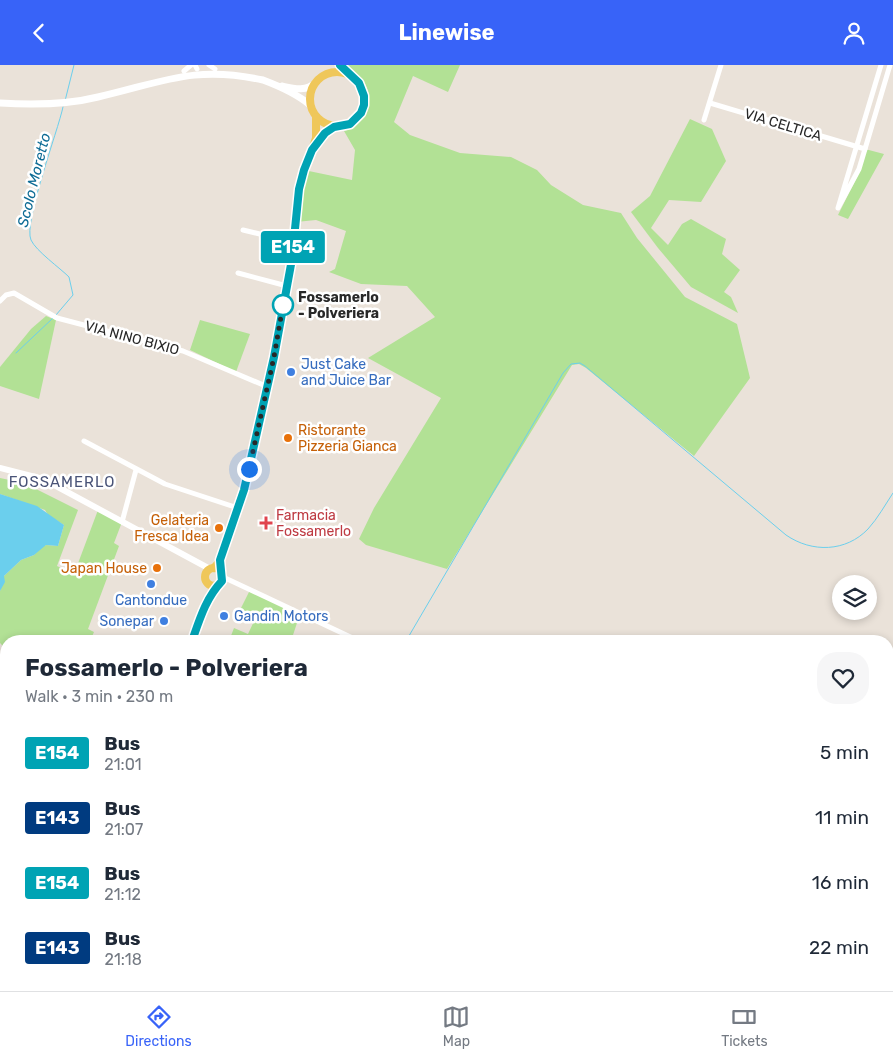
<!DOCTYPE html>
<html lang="en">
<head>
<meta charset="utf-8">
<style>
  :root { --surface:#fff; --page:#f6f6f7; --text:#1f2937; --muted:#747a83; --line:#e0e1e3; --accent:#3863f8 }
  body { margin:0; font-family:Rubik,sans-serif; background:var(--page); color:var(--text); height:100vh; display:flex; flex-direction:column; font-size:19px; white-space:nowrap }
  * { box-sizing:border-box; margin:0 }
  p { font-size:16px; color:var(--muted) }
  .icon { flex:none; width:28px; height:28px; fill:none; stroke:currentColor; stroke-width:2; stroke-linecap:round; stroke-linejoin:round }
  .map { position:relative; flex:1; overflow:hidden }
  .sheet { position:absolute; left:0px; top:570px; width:894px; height:356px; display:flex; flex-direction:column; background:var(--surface); border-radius:20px 20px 0 0; box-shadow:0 2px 8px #0003 }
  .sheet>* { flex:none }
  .badge { padding:0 10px; border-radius:4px; font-size:18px; line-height:32px }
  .tools { position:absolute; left:832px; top:510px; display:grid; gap:10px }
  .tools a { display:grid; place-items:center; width:45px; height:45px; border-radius:50%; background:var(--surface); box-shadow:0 2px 8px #0003; font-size:25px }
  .you { position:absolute; width:25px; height:25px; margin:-12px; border:4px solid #fff; border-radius:50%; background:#1a73e8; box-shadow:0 0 0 8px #1a73e833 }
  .map>.badge { position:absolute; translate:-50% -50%; box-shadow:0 0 0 2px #fff }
  .round { display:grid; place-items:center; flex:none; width:52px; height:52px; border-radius:20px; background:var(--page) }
  .summary { display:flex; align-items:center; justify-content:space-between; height:85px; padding:0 25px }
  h1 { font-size:24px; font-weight:700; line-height:38px }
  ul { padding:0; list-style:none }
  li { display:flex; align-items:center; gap:15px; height:65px; padding:0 25px }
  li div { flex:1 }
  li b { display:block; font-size:19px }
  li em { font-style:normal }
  li .badge { min-width:55px; font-weight:700; text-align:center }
  header { display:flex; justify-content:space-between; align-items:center; height:65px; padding:0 25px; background:var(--accent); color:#fff; font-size:22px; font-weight:700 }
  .tab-bar { display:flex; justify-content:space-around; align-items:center; height:70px; border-top:1px solid var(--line); background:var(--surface); font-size:14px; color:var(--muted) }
  .tab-bar a { display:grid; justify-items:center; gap:2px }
  .tab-bar .selected { color:var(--accent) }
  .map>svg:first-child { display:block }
</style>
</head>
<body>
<header><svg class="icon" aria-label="back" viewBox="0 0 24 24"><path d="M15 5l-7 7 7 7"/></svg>Linewise<svg class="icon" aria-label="person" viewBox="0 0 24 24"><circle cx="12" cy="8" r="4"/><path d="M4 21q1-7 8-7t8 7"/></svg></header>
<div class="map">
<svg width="893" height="926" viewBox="0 0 893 926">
  <rect width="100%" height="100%" fill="#eae2d9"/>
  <g fill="#b2e195">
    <path d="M 346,0 L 460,0 L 448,27 L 413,11 L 394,57 L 410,70 L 460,88 L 511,92 L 537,105 L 551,120 L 583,140 L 621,148 L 637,173 L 685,232 L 737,259 L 750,313 L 694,391 L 586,303 L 579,299 L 572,300 L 447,504 L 366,480 L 359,474 L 374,443 L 441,333 L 368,293 L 435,252 L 407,221 L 361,219 L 329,207 L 335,204 L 346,166 L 316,155 L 296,157 L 304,105 L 352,115 L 355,85 L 344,66 C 364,60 376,38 365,19 C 361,11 351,8 346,0 Z"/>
    <polygon points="690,54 712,64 726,96 701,137 669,135 651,163 668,180 682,159 691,154 726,174 722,189 740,205 724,227 731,232 738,248 691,222 658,183 631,147 650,131"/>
    <polygon points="865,84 884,89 848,154 838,150 859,108"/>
    <polygon points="46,251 56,255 39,334 0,321 0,302 31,264"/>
    <polygon points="200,255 250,269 236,307 190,285"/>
    <polygon points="0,413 24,418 78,445 57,501 74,509 98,445 122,457 114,478 119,481 88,564 94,567 90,576 15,575 6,576 6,584 0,578 0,526 4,511 21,495 34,490 40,483 46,480 58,481 64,460 48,450 45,445 0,429"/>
    <polygon points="250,525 300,549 291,576 229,576 234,563 248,569 256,552 240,545"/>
    <polygon points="238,920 296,920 295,926 264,926 251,923 246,926 236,926"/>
  </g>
  <polygon fill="#6bcfed" points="0,429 37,441 64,460 58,481 46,480 34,490 21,495 4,511 5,517 0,526"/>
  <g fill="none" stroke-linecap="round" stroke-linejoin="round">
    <g stroke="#6bcfed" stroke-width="1">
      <polyline points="65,36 74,0"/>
      <path d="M 56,250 L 73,230 L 69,212 C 60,203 36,186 31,175 C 23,158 58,66 63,42"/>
      <polyline points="16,288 53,253"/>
      <path d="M 406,576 L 563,308 L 571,299 L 580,298 L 585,301 L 786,470 C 812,488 846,487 868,464 C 878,453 885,440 893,428"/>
    </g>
    <g stroke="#fff" stroke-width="5">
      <polyline points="195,0 197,4"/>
      <polyline points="209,0 215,4"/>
      <polyline points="184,6 191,0"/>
      <polyline points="710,38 865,84 890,0"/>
      <polyline points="704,55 721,0"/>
      <polyline points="865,84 859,104 838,143 881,0"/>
      <polyline points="243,165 294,177"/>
      <polyline points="238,208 287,221"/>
      <polyline points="0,236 6,230 14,228 57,253 183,286 268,322"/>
      <polyline points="84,376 165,419 238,443"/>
      <polyline points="122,457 136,405"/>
      <polyline points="223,512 359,576"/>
      <polyline points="0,814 6,816"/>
      <polyline points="0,826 6,830"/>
      <polyline points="786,920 794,926"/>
      <polyline points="192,926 195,920"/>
    </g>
    <polyline stroke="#fff" stroke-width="6" points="0,403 43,414 210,504"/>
    <g stroke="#fff" stroke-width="7">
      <path d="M 282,21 C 295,24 306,27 316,17"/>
      <path d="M 0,38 C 33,40 66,40 98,32 C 163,17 194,0 263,15 C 279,21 297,29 310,40"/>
    </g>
    <g stroke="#efc75a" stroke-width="8">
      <circle cx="337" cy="34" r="27"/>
      <polyline points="316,79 325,68 334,62"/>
      <polyline points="214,503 221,495 244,425 268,322 292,193 299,124 316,73 316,52"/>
      <circle cx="214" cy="512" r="9"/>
      <polyline points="192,576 205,539 216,520"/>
      <polyline points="77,926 77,920"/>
    </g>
  </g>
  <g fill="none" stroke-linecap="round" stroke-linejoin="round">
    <g stroke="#fff" stroke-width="11">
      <path id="line" d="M 192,576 C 200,553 206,533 222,516 L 220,495 L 244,425 L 274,292 L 292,194 L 299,124 L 304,105 L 312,85 L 325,68 L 334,62 L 350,59 L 361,48 L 364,40 L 364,31 L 359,18 L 340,0"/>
    </g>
    <use href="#line" stroke="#00a3b4" stroke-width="8"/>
    <polyline stroke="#282828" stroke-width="5" stroke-dasharray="0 9" points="249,404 274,292 283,240"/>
  </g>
  <circle fill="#fff" stroke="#00a3b4" stroke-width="2.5" cx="283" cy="240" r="10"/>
  <g fill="#3f7fe0" stroke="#fff" stroke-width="2">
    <circle cx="291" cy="307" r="5"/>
    <circle cx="151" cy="519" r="5"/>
    <circle cx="224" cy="551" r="5"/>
    <circle cx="164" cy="556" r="5"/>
  </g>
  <g fill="#e8710a" stroke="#fff" stroke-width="2">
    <circle cx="288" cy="373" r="5"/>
    <circle cx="219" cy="463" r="5"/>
    <circle cx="157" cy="503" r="5"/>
  </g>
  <path fill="#e0444e" stroke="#fff" stroke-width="2" d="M263.5 450.5h5v5h5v5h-5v5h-5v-5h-5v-5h5z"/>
  <g text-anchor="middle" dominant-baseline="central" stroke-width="5" stroke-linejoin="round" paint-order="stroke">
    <g font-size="14" fill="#282828" stroke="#fff">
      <text transform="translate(783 60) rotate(17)">VIA CELTICA</text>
      <text transform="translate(132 273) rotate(15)">VIA NINO BIXIO</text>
    </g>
    <g font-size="14" font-weight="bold" fill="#282828" stroke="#fff" text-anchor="start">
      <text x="298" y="232">Fossamerlo<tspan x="298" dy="16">- Polveriera</tspan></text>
    </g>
    <g font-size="14" fill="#366cbe" stroke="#fff" text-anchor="start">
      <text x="301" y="299">Just Cake<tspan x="301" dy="16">and Juice Bar</tspan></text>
      <text x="151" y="535" text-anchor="middle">Cantondue</text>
      <text x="234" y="551">Gandin Motors</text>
      <text x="154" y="556" text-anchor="end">Sonepar</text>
    </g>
    <g font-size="14" fill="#c56008" stroke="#fff" text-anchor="end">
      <text x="298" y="365" text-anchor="start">Ristorante<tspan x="298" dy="16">Pizzeria Gianca</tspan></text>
      <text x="209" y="455">Gelateria<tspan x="209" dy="16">Fresca Idea</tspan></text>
      <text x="147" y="503">Japan House</text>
    </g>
    <g font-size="14" fill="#be3a42" stroke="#fff" text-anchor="start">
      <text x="276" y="450">Farmacia<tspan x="276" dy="16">Fossamerlo</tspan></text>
    </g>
    <g font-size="15" font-style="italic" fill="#0e6c95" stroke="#fff">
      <text transform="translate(34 115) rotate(-76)">Scolo Moretto</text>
    </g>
    <g font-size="15" letter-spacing="1" fill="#495377" stroke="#fff">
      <text x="62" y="417">FOSSAMERLO</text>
    </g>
  </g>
</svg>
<div class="tools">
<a><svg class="icon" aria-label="layers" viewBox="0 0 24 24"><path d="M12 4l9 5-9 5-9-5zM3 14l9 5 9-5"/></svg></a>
</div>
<div class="you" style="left:249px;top:404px"></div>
<b class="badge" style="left:293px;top:182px;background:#00a3b4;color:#fff">E154</b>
<section class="sheet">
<div class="summary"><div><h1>Fossamerlo - Polveriera</h1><p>Walk · 3 min · 230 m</p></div><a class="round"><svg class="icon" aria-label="heart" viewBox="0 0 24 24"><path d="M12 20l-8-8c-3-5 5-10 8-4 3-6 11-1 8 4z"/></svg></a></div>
<ul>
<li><span class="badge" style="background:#00a3b4;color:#fff">E154</span><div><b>Bus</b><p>21:01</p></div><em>5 min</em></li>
<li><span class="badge" style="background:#003b80;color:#fff">E143</span><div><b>Bus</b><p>21:07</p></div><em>11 min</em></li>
<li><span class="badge" style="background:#00a3b4;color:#fff">E154</span><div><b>Bus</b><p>21:12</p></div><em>16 min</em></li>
<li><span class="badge" style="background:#003b80;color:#fff">E143</span><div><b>Bus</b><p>21:18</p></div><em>22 min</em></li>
</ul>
</section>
</div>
<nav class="tab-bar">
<a class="selected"><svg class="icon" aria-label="directions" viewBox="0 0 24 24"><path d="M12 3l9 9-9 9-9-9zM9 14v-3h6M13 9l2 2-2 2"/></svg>Directions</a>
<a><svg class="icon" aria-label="map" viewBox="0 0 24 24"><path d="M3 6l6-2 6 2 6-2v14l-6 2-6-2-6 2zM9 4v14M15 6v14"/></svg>Map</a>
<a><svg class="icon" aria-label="tickets" viewBox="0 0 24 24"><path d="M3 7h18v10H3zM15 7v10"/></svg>Tickets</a>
</nav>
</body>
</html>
